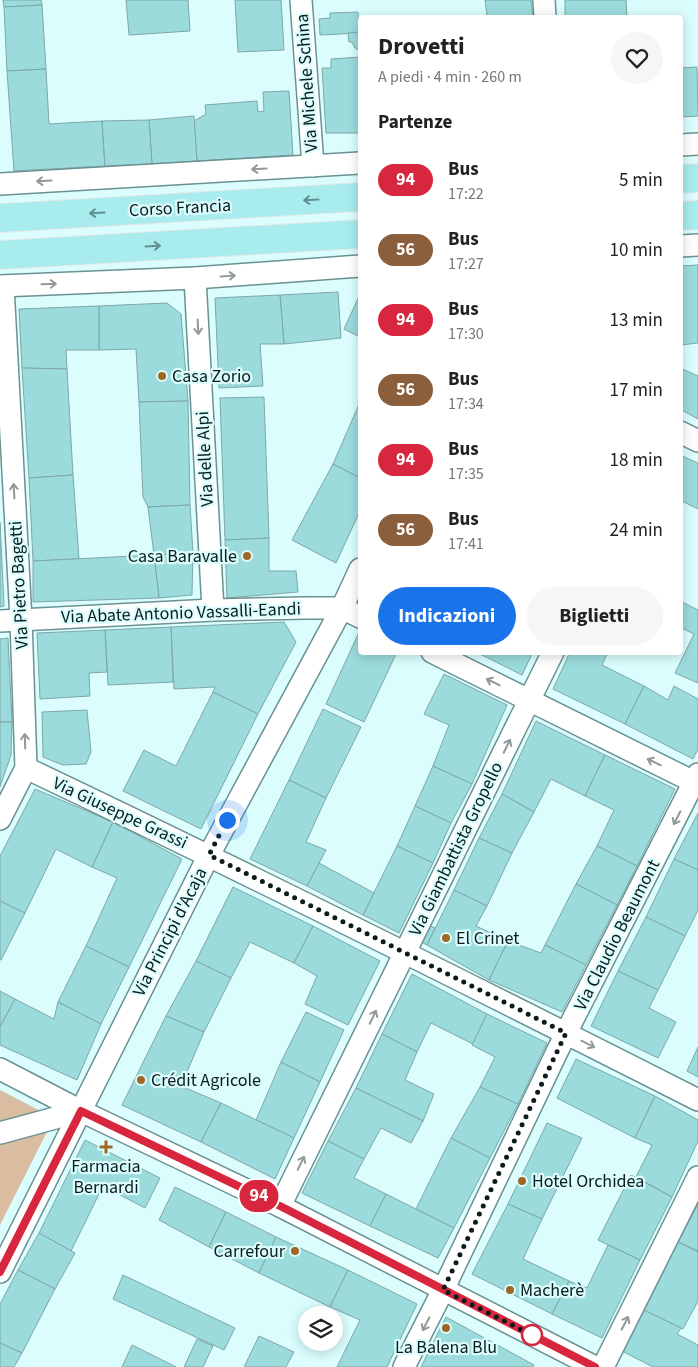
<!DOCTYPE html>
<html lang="it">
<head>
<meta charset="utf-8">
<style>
  :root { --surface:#fff; --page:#f6f6f6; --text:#222; --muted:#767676; --accent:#1a73e8 }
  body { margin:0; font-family:"Source Sans 3",sans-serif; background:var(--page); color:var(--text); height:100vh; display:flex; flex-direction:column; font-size:19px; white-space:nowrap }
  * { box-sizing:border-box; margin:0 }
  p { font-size:16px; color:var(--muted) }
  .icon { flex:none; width:28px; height:28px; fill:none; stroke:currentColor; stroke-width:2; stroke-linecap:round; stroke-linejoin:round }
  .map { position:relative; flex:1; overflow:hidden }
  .panel { position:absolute; left:358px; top:15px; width:325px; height:640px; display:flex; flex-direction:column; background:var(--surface); border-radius:5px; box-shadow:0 2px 12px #0003 }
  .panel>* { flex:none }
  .badge { padding:0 10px; border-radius:16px; font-size:18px; line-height:32px }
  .fabs { position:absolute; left:298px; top:1306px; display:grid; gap:10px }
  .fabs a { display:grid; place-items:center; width:45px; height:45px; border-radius:50%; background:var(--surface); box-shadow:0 2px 12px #0003; font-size:25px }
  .you { position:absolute; width:25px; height:25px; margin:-12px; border:4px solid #fff; border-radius:50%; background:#1a73e8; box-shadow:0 0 0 8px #1a73e833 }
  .map>.badge { position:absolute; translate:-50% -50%; box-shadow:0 0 0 2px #fff }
  h2 { padding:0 20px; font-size:19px; line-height:45px }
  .round { display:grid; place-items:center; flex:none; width:52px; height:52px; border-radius:26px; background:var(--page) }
  .head { display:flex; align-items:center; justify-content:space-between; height:85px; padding:0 20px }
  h1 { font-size:24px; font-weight:700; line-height:38px }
  .primary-button { display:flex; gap:10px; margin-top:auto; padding:10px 20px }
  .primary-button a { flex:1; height:58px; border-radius:30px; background:var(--accent); color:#fff; font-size:20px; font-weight:700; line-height:58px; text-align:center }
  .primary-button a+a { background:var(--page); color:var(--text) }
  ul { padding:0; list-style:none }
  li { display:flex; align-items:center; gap:15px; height:70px; padding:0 20px }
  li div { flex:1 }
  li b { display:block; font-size:19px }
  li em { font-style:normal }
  li .badge { min-width:55px; font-weight:700; text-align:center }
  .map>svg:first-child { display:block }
</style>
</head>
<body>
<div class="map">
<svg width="698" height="1367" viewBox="0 0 698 1367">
  <rect width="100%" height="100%" fill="#dbfdfe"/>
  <polygon fill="#dabda1" points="0,1090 54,1118 0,1225"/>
  <g fill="#9bdbdc" stroke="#7ea7a8">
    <polygon points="3,0 41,0 42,5 4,7"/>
    <polygon points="126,0 188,0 190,31 129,35"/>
    <polygon points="235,0 281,0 284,50 238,52"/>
    <polygon points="485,0 531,0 533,18 475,18 487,15"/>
    <polygon points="565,0 626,0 627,18 565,18"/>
    <polygon points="42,5 46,69 7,71 4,7"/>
    <polygon points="358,12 359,33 320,35 319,19 330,18 330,13"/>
    <polygon points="360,32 360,51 355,48 352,42 349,42 348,33"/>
    <polygon points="360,57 360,133 326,133 322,68 331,68 331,59"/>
    <polygon points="697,67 698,116 681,117 680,68"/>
    <polygon points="46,69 49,124 102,121 105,166 14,171 7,71"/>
    <polygon points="289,91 293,155 197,161 194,121 206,114 205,105 257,101 258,112 264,111 263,92"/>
    <polygon points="194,116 197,161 152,164 149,120"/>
    <polygon points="149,120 152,164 105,166 102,121"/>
    <polygon points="698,265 698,343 680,345 680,266"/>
    <polygon points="338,292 341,338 284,344 280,295"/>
    <polygon points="360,294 360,337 344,329"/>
    <polygon points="280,295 284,344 260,344 263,386 219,388 215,298"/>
    <polygon points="167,303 181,314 188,401 139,402 136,349 99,350 99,306"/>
    <polygon points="99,306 99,350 66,350 67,369 22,368 19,309"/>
    <polygon points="22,368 67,369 73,475 29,478"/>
    <polygon points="680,368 698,376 698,419 680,409"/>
    <polygon points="264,397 269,538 225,540 220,398"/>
    <polygon points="188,401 190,505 148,507 143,497 139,402"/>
    <polygon points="360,402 360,478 333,464"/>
    <polygon points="680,455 698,463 698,509 680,500"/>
    <polygon points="333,464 360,478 360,511 336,563 292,540"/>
    <polygon points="73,475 79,559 33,561 29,478"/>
    <polygon points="190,505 193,553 154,555 148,507"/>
    <polygon points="0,522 4,606 0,607"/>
    <polygon points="269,538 269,571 296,571 298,592 227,598 225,540"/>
    <polygon points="193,553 192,595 159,598 154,555"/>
    <polygon points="154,555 159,598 33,602 33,561"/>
    <polygon points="680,601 698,610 698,683 675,673 694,634 680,627"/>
    <polygon points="284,622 296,642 258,714 213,692 215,687 174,689 171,627"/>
    <polygon points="171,627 173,682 108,685 105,630"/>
    <polygon points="105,630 107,672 89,673 90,696 40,699 37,633"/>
    <polygon points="360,630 360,652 397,652 364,722 326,704"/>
    <polygon points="8,638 12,722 0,722 0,639"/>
    <polygon points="476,652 533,652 522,675"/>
    <polygon points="570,652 608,652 602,665 644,686 625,724 553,689"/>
    <polygon points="444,674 507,705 472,784 433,766 449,725 424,714"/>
    <polygon points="644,686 668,700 674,686 698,699 698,749 693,759 625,724"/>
    <polygon points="213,692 258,714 201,829 123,791 144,750 176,766"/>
    <polygon points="323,709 361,727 326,798 289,780"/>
    <polygon points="87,710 91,752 86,764 63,765 43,757 42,712"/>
    <polygon points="536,721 605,755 585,796 551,779 534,812 502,794"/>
    <polygon points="0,722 12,722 11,755 0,787"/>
    <polygon points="605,755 675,789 637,866 597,846 614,810 585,796"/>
    <polygon points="433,766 472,784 451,823 415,806"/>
    <polygon points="289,780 326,798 306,842 326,850 307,886 250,859"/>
    <polygon points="35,789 113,822 92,867 56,849 25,913 0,901 0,856"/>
    <polygon points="502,794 534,812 512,853 479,838"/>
    <polygon points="415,806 451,823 433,863 397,846"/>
    <polygon points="698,813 698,870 674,859"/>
    <polygon points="113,822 182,859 129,967 86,946 117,878 92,867"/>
    <polygon points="479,838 512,853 487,906 454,890"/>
    <polygon points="397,846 433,863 399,933 363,915"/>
    <polygon points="597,846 637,866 617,905 576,884"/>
    <polygon points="674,859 698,870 698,910 685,936 646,917"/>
    <polygon points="319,863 374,893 363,915 307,886"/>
    <polygon points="576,884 617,905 586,965 545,945"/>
    <polygon points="233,887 313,926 294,963 250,942 231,978 196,961"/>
    <polygon points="454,890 487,906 476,926 508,941 489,980 427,945"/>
    <polygon points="0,901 25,913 1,960 0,960"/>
    <polygon points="646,917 685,936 658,990 618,971"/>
    <polygon points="421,922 435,928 427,945 413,938"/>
    <polygon points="313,926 380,961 348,1025 305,1004 317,976 294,963"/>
    <polygon points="508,941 541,953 545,945 586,965 562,1012 489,980"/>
    <polygon points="86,946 129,967 101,1024 58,1002"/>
    <polygon points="196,961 231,978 204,1032 166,1016"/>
    <polygon points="618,971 658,990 649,1008 676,1022 658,1058 591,1026"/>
    <polygon points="412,974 487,1014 473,1044 431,1023 417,1052 382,1034"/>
    <polygon points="0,991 15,999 0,1027"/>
    <polygon points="15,999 54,1019 58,1002 101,1024 77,1080 0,1045 0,1027"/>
    <polygon points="306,1012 344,1030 320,1082 281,1062"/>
    <polygon points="487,1014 547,1043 518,1104 480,1087 495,1057 472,1045"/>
    <polygon points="166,1016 204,1032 181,1086 221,1103 201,1142 122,1105"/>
    <polygon points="382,1034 417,1052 405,1080 434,1094 423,1121 356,1088"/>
    <polygon points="698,1047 698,1077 687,1071"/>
    <polygon points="576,1059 655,1096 635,1138 557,1098"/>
    <polygon points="281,1062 320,1082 294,1138 256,1120"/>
    <polygon points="480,1087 518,1104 490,1158 451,1138"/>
    <polygon points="356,1088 423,1121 411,1143 381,1128 364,1159 328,1141"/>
    <polygon points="655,1096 698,1120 698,1141 672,1197 636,1177 652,1145 635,1138"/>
    <polygon points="221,1103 294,1138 275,1179 201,1142"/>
    <polygon points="547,1123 582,1138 542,1219 508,1204"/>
    <polygon points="451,1138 490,1158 454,1228 416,1209"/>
    <polygon points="85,1140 160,1178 145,1208 103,1186 71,1251 39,1233"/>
    <polygon points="328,1141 364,1159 354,1178 386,1194 370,1226 302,1193"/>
    <polygon points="631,1175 672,1197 640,1260 598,1240"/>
    <polygon points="175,1187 226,1212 209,1247 159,1220"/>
    <polygon points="386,1194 454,1228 438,1258 370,1226"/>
    <polygon points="508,1204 542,1219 523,1259 569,1281 552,1314 472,1274"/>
    <polygon points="698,1204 698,1251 678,1242"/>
    <polygon points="226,1212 276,1237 259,1273 209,1247"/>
    <polygon points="39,1233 75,1253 55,1289 18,1270"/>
    <polygon points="276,1237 348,1270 330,1307 259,1273"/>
    <polygon points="678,1242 698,1252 698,1301 683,1329 644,1310"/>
    <polygon points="608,1245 640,1260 602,1338 552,1314 569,1281 587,1288"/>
    <polygon points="18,1270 55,1289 22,1353 0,1343 0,1304"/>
    <polygon points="348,1270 417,1304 387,1367 337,1367 360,1320 330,1307"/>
    <polygon points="123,1275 235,1328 224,1350 113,1299"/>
    <polygon points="644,1310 681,1328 677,1334 698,1345 698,1367 653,1367 622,1351"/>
    <polygon points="446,1317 534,1365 533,1367 421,1367"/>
    <polygon points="259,1336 294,1352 286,1367 244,1367"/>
    <polygon points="197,1339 213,1346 203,1367 184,1367"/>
    <polygon points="0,1343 22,1353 14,1367 0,1367"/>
    <polygon points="132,1345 176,1367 122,1367"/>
  </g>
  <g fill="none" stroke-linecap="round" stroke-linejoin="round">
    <g stroke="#6a9293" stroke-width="24">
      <g id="minor">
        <polyline points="301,0 313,166"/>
        <polyline points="544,0 545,18"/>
        <polyline points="680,145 698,144"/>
        <polyline points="0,184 360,163"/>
        <polyline points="680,246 698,245"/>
        <polyline points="195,278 213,610"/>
        <polyline points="0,286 195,278 360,266"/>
        <polyline points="680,432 698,441"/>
        <polyline points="0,621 213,610 305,608 342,608 360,617"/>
        <polyline points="432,652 698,784"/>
        <path d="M 26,768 C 251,875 475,987 698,1100"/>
        <polyline points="0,819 26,768 21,620 3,286"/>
        <polyline points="0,1069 81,1111 280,1206 595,1367"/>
        <polyline points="0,1133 81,1111"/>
        <polyline points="280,1206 553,652"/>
        <polyline points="0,1272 209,855 342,608 360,569"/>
        <polyline points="404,1367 443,1290 566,1033 698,774"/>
        <polyline points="603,1367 698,1177"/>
      </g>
    </g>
    <g stroke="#e7e8e8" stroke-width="30">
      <g id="major">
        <polyline points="680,179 698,178"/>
        <polyline points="680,216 698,215"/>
        <polyline points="0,218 360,197"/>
        <polyline points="0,255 360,234"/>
      </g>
    </g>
    <use href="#minor" stroke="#fff" stroke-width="21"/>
    <use href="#major" stroke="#a9ecee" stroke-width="28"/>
  </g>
  <defs><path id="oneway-shaft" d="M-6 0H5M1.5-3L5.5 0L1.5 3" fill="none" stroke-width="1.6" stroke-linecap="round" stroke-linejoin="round" transform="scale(1.25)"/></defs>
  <g stroke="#929999">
    <use href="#oneway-shaft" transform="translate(259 169) rotate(177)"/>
    <use href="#oneway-shaft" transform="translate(44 181) rotate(177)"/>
    <use href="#oneway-shaft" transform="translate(228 276) rotate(-4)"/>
    <use href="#oneway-shaft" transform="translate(49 284) rotate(-2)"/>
    <use href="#oneway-shaft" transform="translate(198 327) rotate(87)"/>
    <use href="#oneway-shaft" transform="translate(14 491) rotate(-93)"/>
    <use href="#oneway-shaft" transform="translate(493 682) rotate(-154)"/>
    <use href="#oneway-shaft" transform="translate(25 741) rotate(-92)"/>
    <use href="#oneway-shaft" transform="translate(507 746) rotate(-64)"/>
    <use href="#oneway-shaft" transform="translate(654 762) rotate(-154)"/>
    <use href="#oneway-shaft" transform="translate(677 818) rotate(117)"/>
    <use href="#oneway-shaft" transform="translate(373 1017) rotate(-64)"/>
    <use href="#oneway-shaft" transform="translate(588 1044) rotate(27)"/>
    <use href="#oneway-shaft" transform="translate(301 1163) rotate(-64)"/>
    <use href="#oneway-shaft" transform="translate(625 1323) rotate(-63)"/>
    <use href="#oneway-shaft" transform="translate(426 1324) rotate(117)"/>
  </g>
  <g stroke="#628e90">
    <use href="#oneway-shaft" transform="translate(311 200) rotate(177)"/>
    <use href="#oneway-shaft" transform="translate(97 213) rotate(177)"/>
    <use href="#oneway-shaft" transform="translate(153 246) rotate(-3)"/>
  </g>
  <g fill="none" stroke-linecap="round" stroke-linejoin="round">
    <g stroke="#fff" stroke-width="11">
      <polyline id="line" points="0,1272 81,1111 280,1206 595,1367"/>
    </g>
    <use href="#line" stroke="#d7263d" stroke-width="8"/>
    <polyline stroke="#0c1c1d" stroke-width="5" stroke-dasharray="0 9" points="227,820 209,855 566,1033 443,1290 532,1335"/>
  </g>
  <g fill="#9f6624" stroke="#dbfdfe" stroke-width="2">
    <circle cx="162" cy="376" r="5"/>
    <circle cx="247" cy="556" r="5"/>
    <circle cx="446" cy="938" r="5"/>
    <circle cx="141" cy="1080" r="5"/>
    <path d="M103.5 1139.5h5v5h5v5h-5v5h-5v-5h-5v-5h5z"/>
    <circle cx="522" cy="1181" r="5"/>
    <circle cx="295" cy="1251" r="5"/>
    <circle cx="510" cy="1290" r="5"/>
    <circle cx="446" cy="1328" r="5"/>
  </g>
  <circle fill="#fff" stroke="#d7263d" stroke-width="2.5" cx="532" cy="1335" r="10"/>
  <g text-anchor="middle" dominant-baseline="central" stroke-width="4.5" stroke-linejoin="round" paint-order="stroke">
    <g font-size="18" fill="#0c1c1d" stroke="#dbfdfe">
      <text transform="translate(307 83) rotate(-94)">Via Michele Schina</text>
      <text transform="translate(180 208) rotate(-3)">Corso Francia</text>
      <text transform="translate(205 459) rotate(-93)">Via delle Alpi</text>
      <text transform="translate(19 585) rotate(-93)">Via Pietro Bagetti</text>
      <text transform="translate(181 613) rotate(-2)">Via Abate Antonio Vassalli-Eandi</text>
      <text transform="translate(120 813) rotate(25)">Via Giuseppe Grassi</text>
      <text transform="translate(456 849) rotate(-64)">Via Giambattista Gropello</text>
      <text transform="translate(170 932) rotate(-63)">Via Principi d'Acaja</text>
      <text transform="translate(617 935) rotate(-63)">Via Claudio Beaumont</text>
    </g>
    <g font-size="18" fill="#0c1c1d" stroke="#dbfdfe" text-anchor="start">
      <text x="172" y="376">Casa Zorio</text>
      <text x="237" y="556" text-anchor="end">Casa Baravalle</text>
      <text x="456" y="938">El Crinet</text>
      <text x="151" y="1080">Crédit Agricole</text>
      <text x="106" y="1166" text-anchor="middle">Farmacia<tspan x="106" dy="21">Bernardi</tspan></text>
      <text x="532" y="1181">Hotel Orchidea</text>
      <text x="285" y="1251" text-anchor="end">Carrefour</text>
      <text x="520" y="1290">Macherè</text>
      <text x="446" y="1347" text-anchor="middle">La Balena Blu</text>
    </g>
  </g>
</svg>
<div class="fabs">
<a><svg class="icon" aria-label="layers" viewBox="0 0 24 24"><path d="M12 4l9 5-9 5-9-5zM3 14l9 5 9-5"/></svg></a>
</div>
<div class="you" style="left:227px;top:820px"></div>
<b class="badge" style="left:259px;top:1196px;background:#d7263d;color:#fff">94</b>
<section class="panel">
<div class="head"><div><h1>Drovetti</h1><p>A piedi · 4 min · 260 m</p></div><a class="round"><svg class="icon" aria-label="heart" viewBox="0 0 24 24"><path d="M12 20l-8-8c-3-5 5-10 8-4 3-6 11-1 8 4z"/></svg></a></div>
<h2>Partenze</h2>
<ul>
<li><span class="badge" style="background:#d7263d;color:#fff">94</span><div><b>Bus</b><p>17:22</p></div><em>5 min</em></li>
<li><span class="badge" style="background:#8b5e3c;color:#fff">56</span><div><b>Bus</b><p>17:27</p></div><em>10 min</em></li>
<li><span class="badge" style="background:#d7263d;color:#fff">94</span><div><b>Bus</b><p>17:30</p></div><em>13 min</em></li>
<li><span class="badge" style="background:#8b5e3c;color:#fff">56</span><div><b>Bus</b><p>17:34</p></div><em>17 min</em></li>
<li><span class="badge" style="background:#d7263d;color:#fff">94</span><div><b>Bus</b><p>17:35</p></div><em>18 min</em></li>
<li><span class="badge" style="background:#8b5e3c;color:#fff">56</span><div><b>Bus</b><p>17:41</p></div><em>24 min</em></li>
</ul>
<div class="primary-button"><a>Indicazioni</a><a>Biglietti</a></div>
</section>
</div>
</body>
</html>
